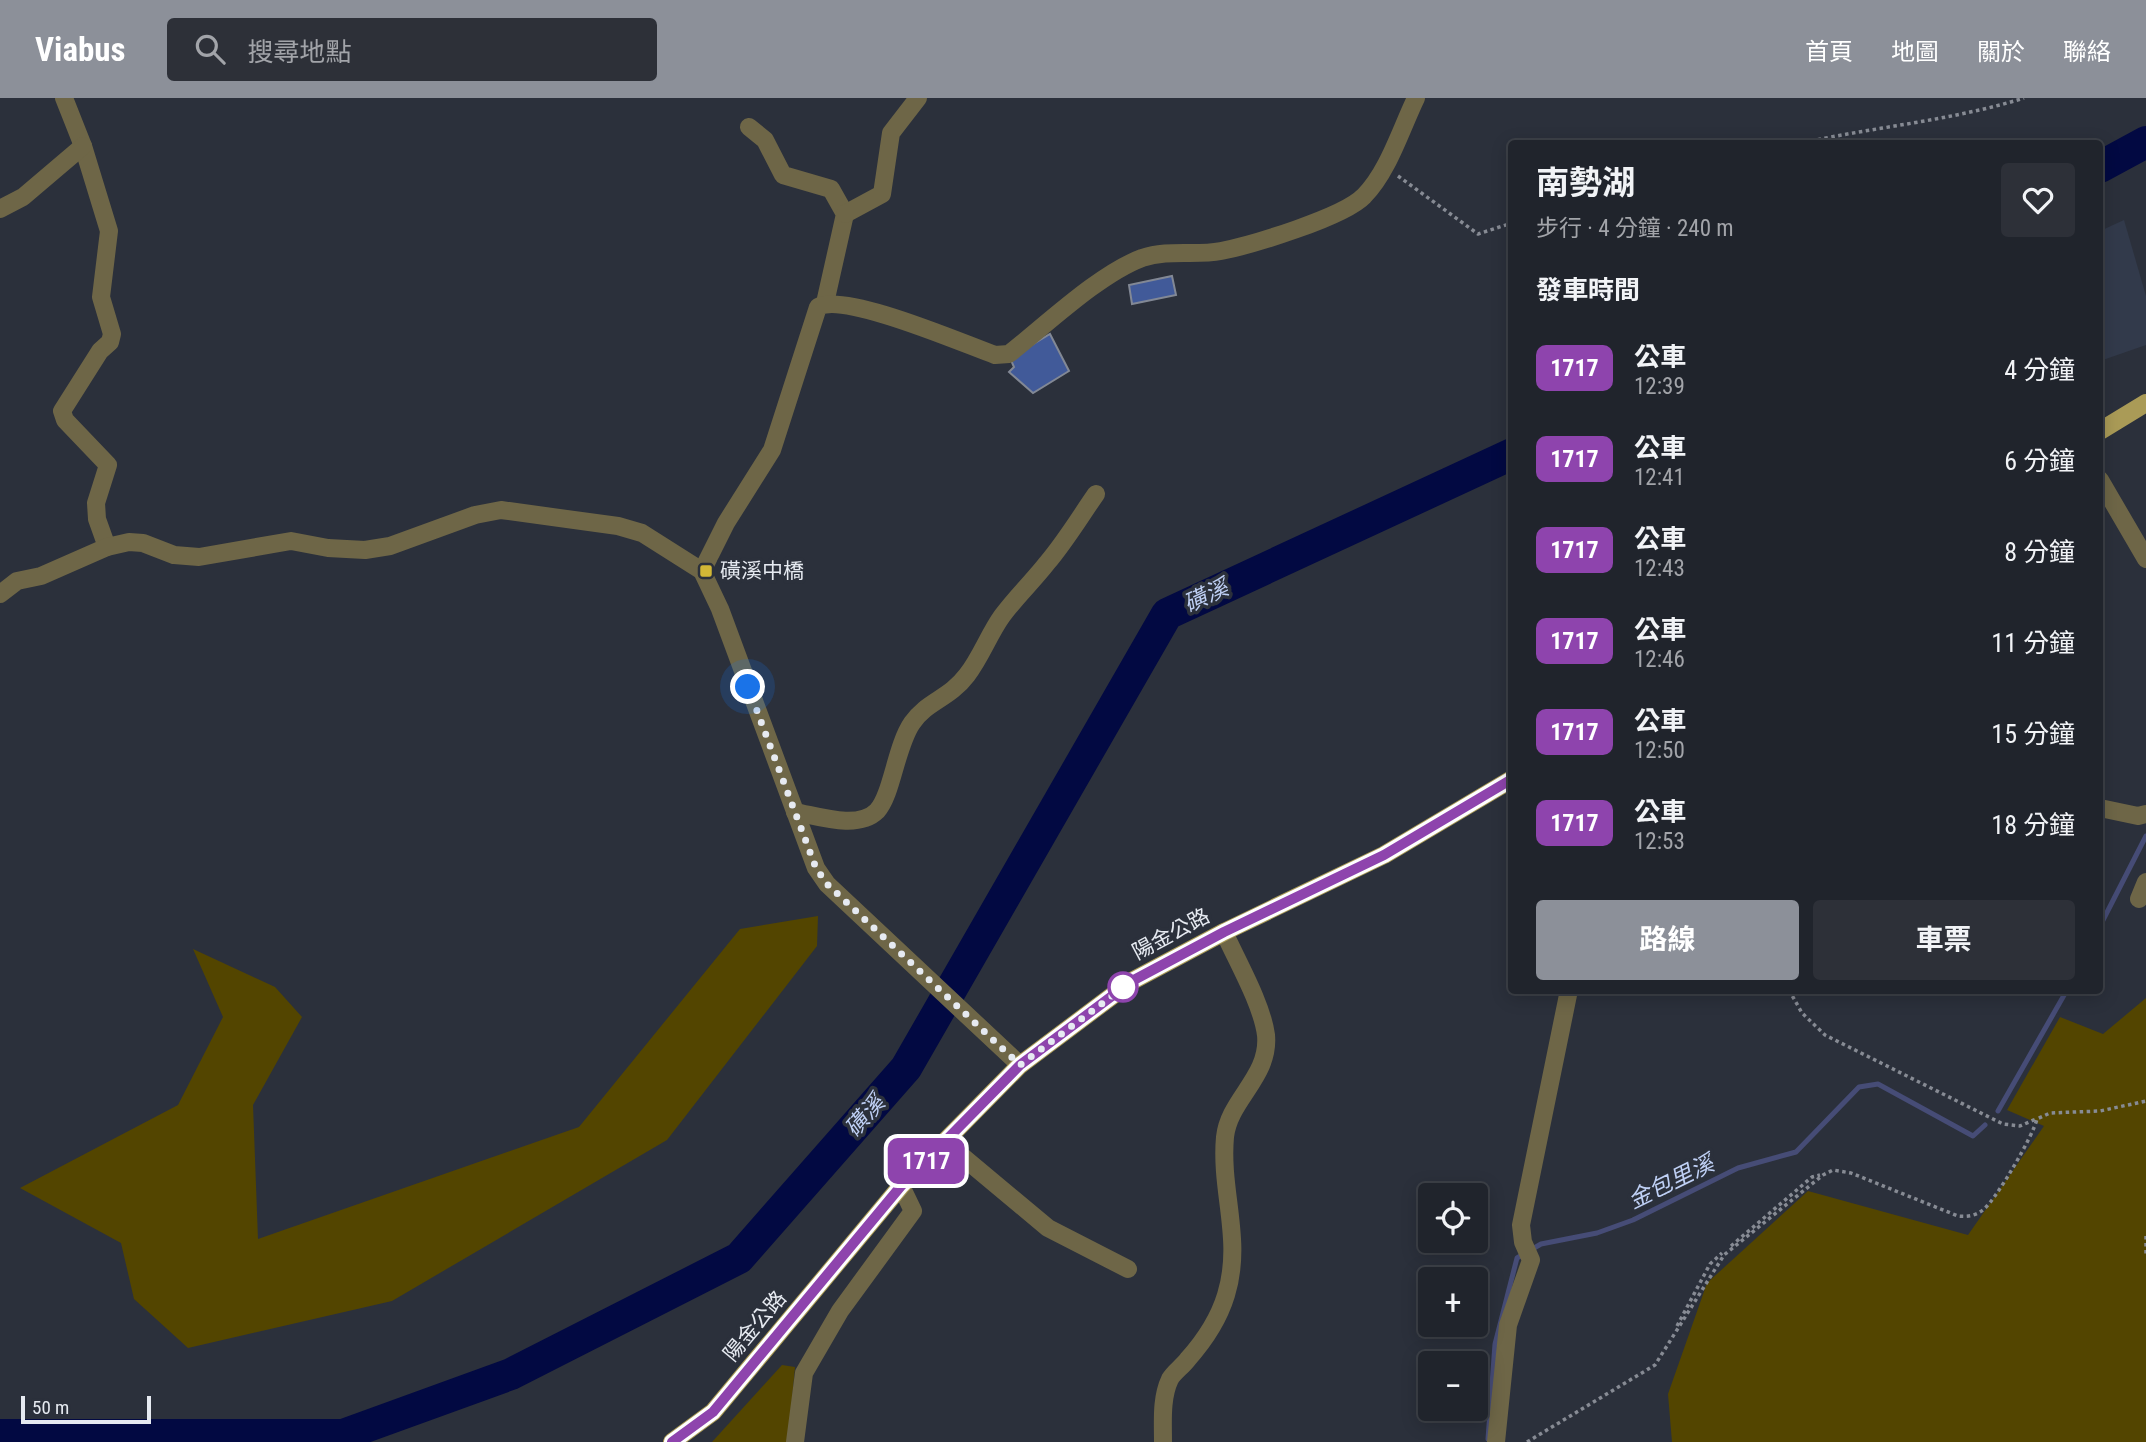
<!DOCTYPE html>
<html lang="zh-TW">
<head>
<meta charset="utf-8">
<style>
  :root { --surface:#20242c; --page:#2d3038; --text:#f1f3f6; --muted:#a2a4a9; --line:#3d4148; --accent:#8c9099 }
  body { margin:0; font-family:"Roboto Condensed","Noto Sans TC",sans-serif; background:var(--page); color:var(--text); height:100vh; display:flex; flex-direction:column; font-size:26px; white-space:nowrap }
  * { box-sizing:border-box; margin:0 }
  p { font-size:23px; color:var(--muted) }
  .icon { flex:none; width:38px; height:38px; fill:none; stroke:currentColor; stroke-width:2; stroke-linecap:round; stroke-linejoin:round }
  .map { position:relative; flex:1; overflow:hidden }
  .details { position:absolute; left:1508px; top:42px; width:595px; height:854px; display:flex; flex-direction:column; background:var(--surface); border-radius:7px; box-shadow:0 4px 18px #0003,0 0 0 2px var(--line) }
  .details>* { flex:none }
  .badge { padding:0 14px; border-radius:10px; font-size:24px; line-height:46px }
  .buttons { position:absolute; left:1418px; top:1085px; display:grid; gap:14px }
  .buttons a { display:grid; place-items:center; width:70px; height:70px; border-radius:7px; background:var(--surface); box-shadow:0 4px 18px #0003,0 0 0 2px var(--line); font-size:35px }
  .scale { position:absolute; left:21px; bottom:18px; width:130px; box-sizing:border-box; padding-left:7px; border:4px solid #e6eaf1; border-top:0; font-size:19px; line-height:24px; white-space:nowrap; color:#e6eaf1; -webkit-text-stroke:5px #2b303b; paint-order:stroke }
  .you { position:absolute; width:35px; height:35px; margin:-18px; border:5px solid #fff; border-radius:50%; background:#1a73e8; box-shadow:0 0 0 10px #1a73e833 }
  .map>.badge { position:absolute; translate:-50% -50%; box-shadow:0 0 0 4px #fff }
  h2 { padding:0 28px; font-size:26px; line-height:63px }
  .round { display:grid; place-items:center; flex:none; width:74px; height:74px; border-radius:7px; background:var(--page) }
  .overview { display:flex; align-items:center; justify-content:space-between; height:119px; padding:0 28px }
  h1 { font-size:33px; font-weight:700; line-height:52px }
  .button { display:flex; gap:14px; margin-top:auto; padding:14px 28px }
  .button a { flex:1; height:80px; border-radius:7px; background:var(--accent); color:#fff; font-size:28px; font-weight:700; line-height:80px; text-align:center }
  .button a+a { background:var(--page); color:var(--text) }
  ul { padding:0; list-style:none }
  li { display:flex; align-items:center; gap:21px; height:91px; padding:0 28px }
  li div { flex:1 }
  li b { display:block; font-size:26px }
  li em { font-style:normal }
  li .badge { min-width:77px; font-weight:700; text-align:center }
  header { display:flex; align-items:center; gap:42px; box-sizing:border-box; height:98px; padding:0 35px; background:var(--accent); color:#fff }
  header strong { font-size:33px }
  nav { display:flex; gap:38px; margin-inline-start:auto; font-size:24px }
  .search { width:490px; height:63px; background:var(--page); display:flex; align-items:center; gap:18px; box-sizing:border-box; padding:0 24px; border-radius:7px; color:var(--muted); font-size:26px }
  .map>svg:first-child { display:block }
</style>
</head>
<body>
<header>
<strong>Viabus</strong>
<div class="search"><svg class="icon" aria-label="search" viewBox="0 0 24 24"><circle cx="10" cy="10" r="6"/><path d="M15 15l6 6"/></svg>搜尋地點</div>
<nav><a>首頁</a><a>地圖</a><a>關於</a><a>聯絡</a></nav>
</header>
<div class="map">
<svg width="2146" height="1344" viewBox="0 0 2146 1344">
  <rect width="100%" height="100%" fill="#2b303b"/>
  <polygon fill="#323a4b" points="2124,122 2146,198 2146,247 2100,263 2100,133"/>
  <g fill="#534500">
    <polygon points="818,818 817,848 667,1042 392,1203 188,1250 134,1201 121,1145 20,1090 178,1007 223,919 193,851 275,889 302,919 253,1007 258,1141 579,1029 740,831"/>
    <polygon points="2146,900 2146,1344 1672,1344 1668,1296 1707,1185 1808,1093 1968,1137 2044,1028 2007,1012 2060,919 2103,936"/>
    <polygon points="782,1267 795,1269 788,1344 712,1344"/>
  </g>
  <g fill="none" stroke-linecap="round" stroke-linejoin="round">
    <g stroke="#464c76" stroke-width="5">
      <polyline points="2100,828 2146,738"/>
      <polyline points="1998,1013 2067,892"/>
      <polyline points="1488,1341 1495,1246 1517,1160 1541,1146 1597,1135 1633,1122 1738,1070 1796,1054 1859,989 1878,986 1973,1038 1985,1027"/>
    </g>
    <g stroke="#020942" stroke-width="32">
      <polyline points="2100,69 2146,44"/>
      <polyline points="0,1337 343,1337 511,1276 739,1160 906,970 1167,516 1512,356"/>
    </g>
  </g>
  <g fill="#415a99" stroke="#828895" stroke-width="2">
    <polygon points="1172,178 1176,197 1132,206 1129,187"/>
    <polygon points="1050,236 1069,273 1033,295 1009,274 1014,269 1010,260"/>
  </g>
  <g fill="none" stroke-linecap="round" stroke-linejoin="round">
    <g stroke="#878b94" stroke-width="3.5" stroke-dasharray="3.5 3.5" stroke-linecap="butt">
      <path d="M 1797,46 C 1872,29 1951,23 2024,0"/>
      <polyline points="1398,78 1478,136 1512,125"/>
      <polyline points="1789,892 1802,915 1825,937 2003,1026 2020,1028 2036,1021"/>
      <polyline points="2146,1138 2146,1157"/>
      <polyline points="1731,1148 1812,1079 1820,1077"/>
      <polyline points="1677,1228 1710,1166 1722,1155"/>
      <path d="M 1527,1344 L 1655,1267 L 1724,1157 L 1823,1077 L 1833,1072 L 1851,1075 L 1958,1118 C 1967,1119 1976,1118 1984,1111 C 1997,1100 2033,1038 2037,1021 L 2050,1015 L 2100,1013 L 2146,1003"/>
    </g>
    <g stroke="#6e6647" stroke-width="18">
      <polyline points="64,0 83,48 109,133 101,199 112,236 110,244 100,253 62,313 65,322 108,367 96,405 97,421 107,449"/>
      <polyline points="749,29 765,42 783,77 831,91 845,116 825,205"/>
      <polyline points="0,111 23,99 83,48"/>
      <polyline points="845,116 882,96 891,35 918,0"/>
      <polyline points="2100,382 2146,461"/>
      <path d="M 702,473 L 726,425 L 772,352 L 818,209 C 844,194 964,246 995,257 L 1009,256 C 1046,227 1099,176 1142,160 C 1169,151 1195,158 1221,153 C 1252,147 1344,119 1364,98 C 1388,74 1401,31 1416,0"/>
      <polyline points="0,496 17,483 41,478 107,449 129,444 143,445 174,457 199,459 291,443 328,450 365,452 390,448 475,417 501,412 618,428 642,435 702,473 720,511 816,770 827,786 1020,967"/>
      <polyline points="2100,710 2138,718 2146,716"/>
      <path d="M 795,714 C 818,718 858,732 877,713 C 892,697 896,648 912,625 C 927,603 949,601 967,577 C 981,559 989,536 1002,518 C 1016,499 1033,483 1047,465 C 1065,444 1080,419 1096,396"/>
      <polyline points="2139,801 2146,784"/>
      <polyline points="945,1044 1048,1130 1128,1171"/>
      <polyline points="795,1344 804,1275 840,1213 913,1113 901,1088"/>
      <path d="M 1163,1344 C 1163,1323 1161,1300 1170,1281 C 1174,1274 1183,1268 1188,1261 C 1204,1243 1219,1220 1226,1197 C 1243,1142 1220,1094 1225,1039 C 1229,1001 1270,979 1266,937 C 1262,906 1237,863 1224,834"/>
      <polyline points="1496,1344 1508,1227 1531,1162 1523,1144 1521,1127 1569,892"/>
    </g>
    <g stroke="#aa9b57" stroke-width="18">
      <polyline points="2100,333 2146,305"/>
      <polyline points="672,1344 713,1314 901,1088 1020,967 1132,883 1224,834 1384,757 1512,681"/>
    </g>
  </g>
  <g fill="none" stroke-linecap="round" stroke-linejoin="round">
    <g stroke="#fff" stroke-width="16">
      <polyline id="line" points="672,1344 713,1314 901,1088 1020,967 1132,883 1224,834 1384,757 1512,681"/>
    </g>
    <use href="#line" stroke="#8e44ad" stroke-width="10"/>
    <polyline stroke="#e6eaf1" stroke-width="7" stroke-dasharray="0 12.6" points="748,589 816,770 827,786 1020,967 1132,883 1123,889"/>
  </g>
  <rect fill="#d2b736" stroke="#2b303b" stroke-width="2.5" x="699" y="466" width="14" height="14" rx="3.5"/>
  <circle fill="#fff" stroke="#8e44ad" stroke-width="3.5" cx="1123" cy="889" r="14"/>
  <g text-anchor="middle" dominant-baseline="central" stroke-width="7" stroke-linejoin="round" paint-order="stroke">
    <g font-size="21" fill="#e6eaf1" stroke="#2b303b" text-anchor="start">
      <text x="720" y="473">磺溪中橋</text>
    </g>
    <g font-size="21" fill="#e6eaf1" stroke="#2b303b">
      <text transform="translate(1171 836) rotate(-28)">陽金公路</text>
      <text transform="translate(755 1228) rotate(-50)">陽金公路</text>
    </g>
    <g font-size="23" font-style="italic" fill="#bfd0f5" stroke="#2b303b">
      <text transform="translate(1206 498) rotate(-25)">磺溪</text>
      <text transform="translate(865 1018) rotate(-49)">磺溪</text>
      <text transform="translate(1671 1084) rotate(-26)">金包里溪</text>
    </g>
  </g>
</svg>
<div class="buttons">
<a><svg class="icon" aria-label="locate" viewBox="0 0 24 24"><circle cx="12" cy="12" r="6"/><path d="M12 2v4M12 18v4M2 12h4M18 12h4"/></svg></a>
<a>+</a>
<a>−</a>
</div>
<div class="scale">50 m</div>
<div class="you" style="left:748px;top:589px"></div>
<b class="badge" style="left:926px;top:1063px;background:#8e44ad;color:#fff">1717</b>
<section class="details">
<div class="overview"><div><h1>南勢湖</h1><p>步行 · 4 分鐘 · 240 m</p></div><a class="round"><svg class="icon" aria-label="heart" viewBox="0 0 24 24"><path d="M12 20l-8-8c-3-5 5-10 8-4 3-6 11-1 8 4z"/></svg></a></div>
<h2>發車時間</h2>
<ul>
<li><span class="badge" style="background:#8e44ad;color:#fff">1717</span><div><b>公車</b><p>12:39</p></div><em>4 分鐘</em></li>
<li><span class="badge" style="background:#8e44ad;color:#fff">1717</span><div><b>公車</b><p>12:41</p></div><em>6 分鐘</em></li>
<li><span class="badge" style="background:#8e44ad;color:#fff">1717</span><div><b>公車</b><p>12:43</p></div><em>8 分鐘</em></li>
<li><span class="badge" style="background:#8e44ad;color:#fff">1717</span><div><b>公車</b><p>12:46</p></div><em>11 分鐘</em></li>
<li><span class="badge" style="background:#8e44ad;color:#fff">1717</span><div><b>公車</b><p>12:50</p></div><em>15 分鐘</em></li>
<li><span class="badge" style="background:#8e44ad;color:#fff">1717</span><div><b>公車</b><p>12:53</p></div><em>18 分鐘</em></li>
</ul>
<div class="button"><a>路線</a><a>車票</a></div>
</section>
</div>
</body>
</html>
